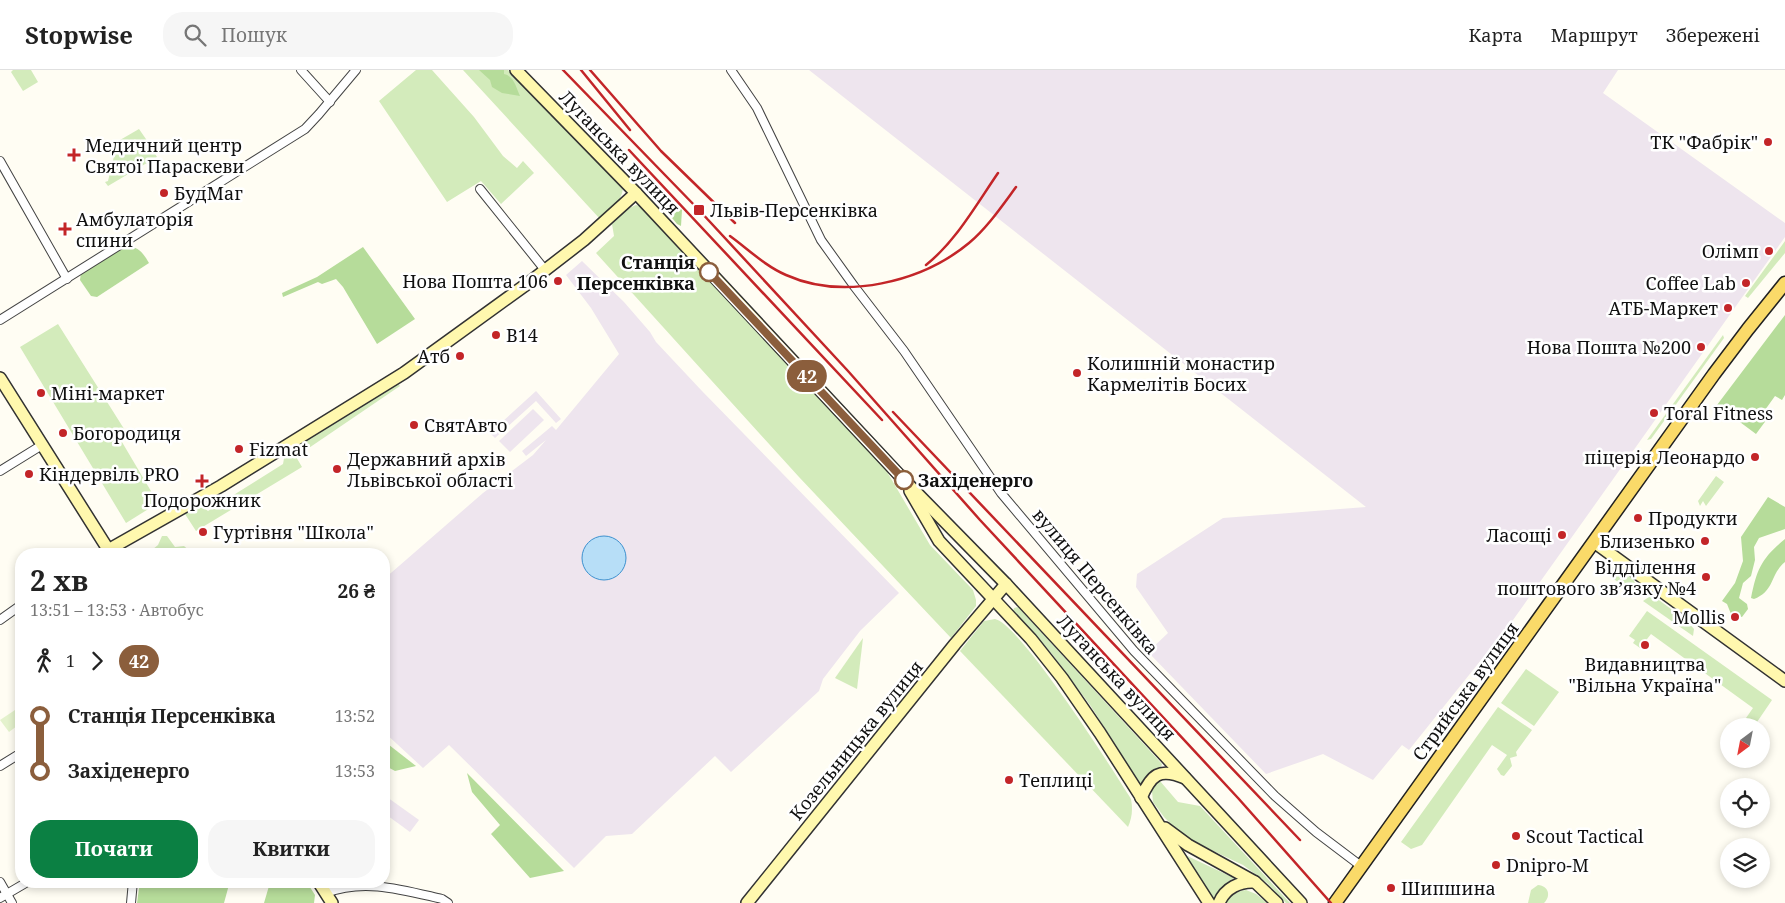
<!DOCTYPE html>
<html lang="uk">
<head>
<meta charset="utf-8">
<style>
  :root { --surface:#fff; --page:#f6f6f6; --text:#222; --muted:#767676; --line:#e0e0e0; --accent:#0b8043 }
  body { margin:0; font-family:"Noto Serif",serif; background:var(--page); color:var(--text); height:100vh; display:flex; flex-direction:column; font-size:19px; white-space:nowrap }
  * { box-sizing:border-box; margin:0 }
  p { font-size:16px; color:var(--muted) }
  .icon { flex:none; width:28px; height:28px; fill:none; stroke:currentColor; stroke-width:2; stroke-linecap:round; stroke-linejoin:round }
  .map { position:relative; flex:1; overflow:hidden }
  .drawer { position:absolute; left:15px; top:478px; width:375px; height:340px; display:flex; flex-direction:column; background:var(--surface); border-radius:20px; box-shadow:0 2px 8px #0003 }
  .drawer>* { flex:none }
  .badge { padding:0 10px; border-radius:16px; font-size:18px; line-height:32px }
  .needle { width:32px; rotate:212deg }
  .tools { position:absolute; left:1720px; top:648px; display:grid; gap:10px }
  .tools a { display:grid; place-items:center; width:50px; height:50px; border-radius:50%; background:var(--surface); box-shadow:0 2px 8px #0003; font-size:25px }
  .map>.badge { position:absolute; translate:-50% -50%; box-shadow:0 0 0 2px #fff }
  .legs { display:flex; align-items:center; gap:8px; height:55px; padding:0 15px; font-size:16px }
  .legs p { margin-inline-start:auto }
  .overview { display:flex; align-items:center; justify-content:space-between; height:85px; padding:0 15px }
  h1 { font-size:28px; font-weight:700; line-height:38px }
  .primary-button { display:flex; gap:10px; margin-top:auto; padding:10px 15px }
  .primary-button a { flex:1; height:58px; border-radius:20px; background:var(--accent); color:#fff; font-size:20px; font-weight:700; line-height:58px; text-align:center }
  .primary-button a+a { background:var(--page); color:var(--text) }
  ul { padding:0 15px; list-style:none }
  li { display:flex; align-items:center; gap:18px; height:55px; font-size:19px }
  li i { display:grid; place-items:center; width:8px; height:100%; margin:0 6px; background:currentColor }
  li i::after { content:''; width:12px; height:12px; margin:-6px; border:4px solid; border-radius:50%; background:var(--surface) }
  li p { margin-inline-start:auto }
  li:first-child i { background:linear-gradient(#0000 50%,currentColor 0) }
  li:last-child i { background:linear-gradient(currentColor 50%,#0000 0) }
  header { display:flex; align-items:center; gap:30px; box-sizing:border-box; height:70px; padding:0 25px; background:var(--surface); border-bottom:1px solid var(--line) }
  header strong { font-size:24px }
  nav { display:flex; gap:28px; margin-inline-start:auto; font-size:18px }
  .search { width:350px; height:45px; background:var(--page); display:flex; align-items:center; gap:12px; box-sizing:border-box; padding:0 18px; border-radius:20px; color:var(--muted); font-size:19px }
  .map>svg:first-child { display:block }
</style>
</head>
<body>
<header>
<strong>Stopwise</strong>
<div class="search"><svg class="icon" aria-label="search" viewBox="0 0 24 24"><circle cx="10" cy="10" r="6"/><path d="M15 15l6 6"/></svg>Пошук</div>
<nav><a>Карта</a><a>Маршрут</a><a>Збережені</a></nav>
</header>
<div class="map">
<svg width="1785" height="833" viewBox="0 0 1785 833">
  <rect width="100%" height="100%" fill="#fffdf3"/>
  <g fill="#eee5ee">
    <polygon points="809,0 1618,0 1603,23 1785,153 1785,167 1513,550 1409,680 1402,675 1373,710 1323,684 1266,704 1148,582 1168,563 1136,517 1137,504 1223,448 1366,437"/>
    <polygon points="582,191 624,232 650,262 656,272 702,321 899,523 860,561 823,609 819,621 731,702 715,686 632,764 606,766 574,798 449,675 423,698 384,662 384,509 483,423 533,385 546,370 526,386 522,381 552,356 556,360 619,284 591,238 566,205"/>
    <polygon points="536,321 561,349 556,353 536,331 495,368 490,363"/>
    <polygon points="533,339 544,350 510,382 499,371"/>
    <polygon points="384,725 419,750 410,762 384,743"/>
  </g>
  <g fill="#d3ebbb">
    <polygon points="13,0 31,0 38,12 23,21 11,2"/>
    <polygon points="416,0 432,0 474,47 503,86 517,98 523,91 534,103 501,134 481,111 447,132 379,31"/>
    <path d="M 463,0 L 508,0 L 623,116 C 623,131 611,139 600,149 Z"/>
    <polygon points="139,59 148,72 145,74 146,76 149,74 157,87 108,116 105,112 108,111 116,78 122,74 120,70"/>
    <polygon points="636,135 640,136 704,206 713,212 886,400 930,475 973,520 976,530 976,536 951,568 799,407 596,183 614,166 612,154 627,139"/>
    <polygon points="1785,171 1785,183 1748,228 1745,226"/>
    <polygon points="58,254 126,362 119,367 158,433 126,453 20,277"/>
    <polygon points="1723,265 1724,268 1651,369 1647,370"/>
    <polygon points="398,313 400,316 300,384 299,382 303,372"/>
    <polygon points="288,382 295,385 302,397 196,461 185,444 200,435 208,441 283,394 285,383"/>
    <polygon points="1716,406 1724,412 1706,436 1703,431 1700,436 1698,431"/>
    <polygon points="162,466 167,466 175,477 184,476 193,484 147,484 158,475"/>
    <polygon points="1609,493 1633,509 1635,513 1633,523 1611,507"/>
    <polygon points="1652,525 1686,550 1694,559 1693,566 1643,531"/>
    <polygon points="1018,537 1162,694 1160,701 1143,718 1090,635 1052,584 1013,541 1014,538"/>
    <polygon points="1647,541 1772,630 1755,655 1746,648 1753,638 1651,564 1640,578 1633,573 1635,570 1629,566"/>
    <path d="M 995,549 C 1020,554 1113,700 1131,729 C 1133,739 1132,748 1128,757 L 960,581 L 984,551 Z"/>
    <polygon points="863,568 857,619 835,608"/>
    <polygon points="1526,599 1559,622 1534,656 1501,633"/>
    <polygon points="1498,637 1532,660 1516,682 1517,686 1510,688 1512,696 1504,706 1501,705 1497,699 1507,685 1492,675 1422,775 1411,779 1401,772"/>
    <polygon points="1160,711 1178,732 1200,736 1290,833 1286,833 1267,813 1243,795 1192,771 1180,763 1164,747 1153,732 1152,721 1154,716"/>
    <path d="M 1181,783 L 1234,808 C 1223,815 1217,820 1212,832 Z"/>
    <path d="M 1538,815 C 1549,816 1551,826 1544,833 L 1528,833 L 1531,820 Z"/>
    <path d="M 1246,820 L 1256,824 L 1267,833 L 1226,833 C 1230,825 1238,821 1246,820 Z"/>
  </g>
  <g fill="#b6dc9a">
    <path d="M 479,0 L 504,0 L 504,4 C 514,6 516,17 520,26 L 502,23 L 492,17 L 490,10 Z"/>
    <polygon points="661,124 664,126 665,131 677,136 682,140 681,156 677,154 659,132"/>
    <path d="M 127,176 C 139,177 143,183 149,193 L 97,227 L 91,226 L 80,210 L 81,203 Z"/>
    <polygon points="363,177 415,249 377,274 343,217 336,209 322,214 318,212 283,227 282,223 317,207"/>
    <polygon points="1785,245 1785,325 1782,330 1775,326 1765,340 1770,345 1756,364 1717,335"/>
    <polygon points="1768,427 1785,437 1785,459 1759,468 1754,477 1755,490 1751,506 1743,513 1739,528 1747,534 1748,539 1742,547 1731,544 1727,534 1722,531 1735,513 1743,491 1741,467"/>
    <path d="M 1785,469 L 1785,492 C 1770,504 1775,521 1754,529 L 1751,528 C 1757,498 1762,488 1785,469 Z"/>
    <polygon points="384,671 416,696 395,701 384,695"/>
    <polygon points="467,703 564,801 530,808 491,764 500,755 472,722"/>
    <polygon points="140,811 230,811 224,833 137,833"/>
    <polygon points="267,811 306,811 315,825 314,833 264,833 269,816"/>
  </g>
  <polygon fill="#e4f2cd" points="21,636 21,653 9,662 0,650"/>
  <circle fill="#b7def7" stroke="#3d91cf" cx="604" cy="488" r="22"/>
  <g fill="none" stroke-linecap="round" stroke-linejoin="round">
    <g stroke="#434343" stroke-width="10">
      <g id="street">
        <polyline points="301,0 330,32"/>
        <polyline points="731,0 757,38 821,170 854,216 904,281 1001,423 1134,581 1275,726 1316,762 1361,796"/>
        <polyline points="0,91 67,209"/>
        <polyline points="480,119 545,200"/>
        <polyline points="0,250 305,59 319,44 356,0"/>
        <polyline points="0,401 42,375"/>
        <polyline points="0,550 21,535"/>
        <polyline points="0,696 21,683"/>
        <polyline points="0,812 12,833"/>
        <path d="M 326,823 C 364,808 403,820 442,829 L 448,833"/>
        <polyline points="0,828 29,811"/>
        <polyline points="131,833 133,811"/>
      </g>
    </g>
    <g stroke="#323232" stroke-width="14">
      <g id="secondary">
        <polyline points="516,0 636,123 903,409 1006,514 1301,833"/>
        <polyline points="0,308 111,484"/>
        <polyline points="910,421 939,471 1031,569 1062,608 1100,663 1209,833"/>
        <polyline points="1594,472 1785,611"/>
        <polyline points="108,480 221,416 404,303 531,211 584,170 636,123"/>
        <path d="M 1141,728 C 1151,705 1159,697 1185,708"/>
        <polyline points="1165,758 1188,775 1255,812 1277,833"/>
        <polyline points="318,811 332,833"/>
        <polyline points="747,833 955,574 1006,514"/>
        <path d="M 1219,833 C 1225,818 1240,811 1255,812"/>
      </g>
    </g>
    <g stroke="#212121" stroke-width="15">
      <polyline id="primary" points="1335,833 1714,304 1748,259 1785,213"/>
    </g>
    <use href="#street" stroke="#fff" stroke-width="8"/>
    <use href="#secondary" stroke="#fff8ae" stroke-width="11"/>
    <use href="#primary" stroke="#fada69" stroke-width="12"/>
    <g stroke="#c32528" stroke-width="2.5">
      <polyline points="563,0 699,140 848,301 980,450 1238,728 1331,833"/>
      <polyline points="581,0 630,60"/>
      <polyline points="590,0 661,81 735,153"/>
      <polyline points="629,80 882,350"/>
      <path d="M 730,166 C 748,179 765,196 786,205 C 844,231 922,212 969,173 C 987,158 1002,136 1016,117"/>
      <path d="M 926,195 C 956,171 976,135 998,103"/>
      <polyline points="893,342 1300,770"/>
    </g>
  </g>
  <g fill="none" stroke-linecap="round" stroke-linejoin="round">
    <g stroke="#fff" stroke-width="11">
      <polyline id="line-1" points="709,202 904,410"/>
    </g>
    <use href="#line-1" stroke="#8b5e3c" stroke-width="8"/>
  </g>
  <g fill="#c32528" stroke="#fff" stroke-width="2">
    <circle cx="1768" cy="72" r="5"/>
    <path d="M71.5 77.5h5v5h5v5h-5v5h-5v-5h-5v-5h5z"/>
    <circle cx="164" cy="123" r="5"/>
    <rect x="693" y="134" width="12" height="12" rx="2.5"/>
    <path d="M62.5 151.5h5v5h5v5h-5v5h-5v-5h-5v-5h5z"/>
    <circle cx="1769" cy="181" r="5"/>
    <circle cx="558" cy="211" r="5"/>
    <circle cx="1746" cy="213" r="5"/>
    <circle cx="1728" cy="238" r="5"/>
    <circle cx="496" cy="265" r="5"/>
    <circle cx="1701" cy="277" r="5"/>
    <circle cx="460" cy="286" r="5"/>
    <circle cx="1077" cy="303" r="5"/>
    <circle cx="41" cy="323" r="5"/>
    <circle cx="1654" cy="343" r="5"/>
    <circle cx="414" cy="355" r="5"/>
    <circle cx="63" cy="363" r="5"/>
    <circle cx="239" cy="379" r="5"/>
    <circle cx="1755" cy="387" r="5"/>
    <circle cx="337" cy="399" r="5"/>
    <circle cx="29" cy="404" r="5"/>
    <path d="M199.5 403.5h5v5h5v5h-5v5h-5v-5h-5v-5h5z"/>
    <circle cx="1638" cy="448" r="5"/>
    <circle cx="203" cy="462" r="5"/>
    <circle cx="1562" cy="465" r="5"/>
    <circle cx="1705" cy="471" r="5"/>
    <circle cx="1706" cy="507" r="5"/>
    <circle cx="1735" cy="547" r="5"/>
    <circle cx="1645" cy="575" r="5"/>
    <circle cx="1009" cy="710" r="5"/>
    <circle cx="1516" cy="766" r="5"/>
    <circle cx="1496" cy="795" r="5"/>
    <circle cx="1391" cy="818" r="5"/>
  </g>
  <g fill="#fff" stroke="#8b5e3c" stroke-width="2.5">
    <circle cx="709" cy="202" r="9"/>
    <circle cx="904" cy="410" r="9"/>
  </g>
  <g text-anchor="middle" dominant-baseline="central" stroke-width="5" stroke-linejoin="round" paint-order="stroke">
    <g font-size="18" fill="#101010" stroke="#fff" text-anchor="start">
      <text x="1758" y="72" text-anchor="end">ТК "Фабрік"</text>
      <text x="85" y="75">Медичний центр<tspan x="85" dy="21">Святої Параскеви</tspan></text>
      <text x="174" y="123">БудМаг</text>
      <text x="710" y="140">Львів-Персенківка</text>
      <text x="76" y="149">Амбулаторія<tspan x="76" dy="21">спини</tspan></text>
      <text x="1759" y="181" text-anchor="end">Олімп</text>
      <text x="548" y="211" text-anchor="end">Нова Пошта 106</text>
      <text x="1736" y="213" text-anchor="end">Coffee Lab</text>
      <text x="1718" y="238" text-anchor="end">АТБ-Маркет</text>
      <text x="506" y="265">В14</text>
      <text x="1691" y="277" text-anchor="end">Нова Пошта №200</text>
      <text x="450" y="286" text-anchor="end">Атб</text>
      <text x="1087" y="293">Колишній монастир<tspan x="1087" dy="21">Кармелітів Босих</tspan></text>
      <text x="51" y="323">Міні-маркет</text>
      <text x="1664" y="343">Toral Fitness</text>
      <text x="424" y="355">СвятАвто</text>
      <text x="73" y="363">Богородиця</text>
      <text x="249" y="379">Fizmat</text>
      <text x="1745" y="387" text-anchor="end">піцерія Леонардо</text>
      <text x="347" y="389">Державний архів<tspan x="347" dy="21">Львівської області</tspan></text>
      <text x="39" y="404">Кіндервіль PRO</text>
      <text x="202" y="430" text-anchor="middle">Подорожник</text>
      <text x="1648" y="448">Продукти</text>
      <text x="213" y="462">Гуртівня "Школа"</text>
      <text x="1552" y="465" text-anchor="end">Ласощі</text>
      <text x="1695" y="471" text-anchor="end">Близенько</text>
      <text x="1696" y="497" text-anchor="end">Відділення<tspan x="1696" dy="21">поштового зв’язку №4</tspan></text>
      <text x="1725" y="547" text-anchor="end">Mollis</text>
      <text x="1645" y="594" text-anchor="middle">Видавництва<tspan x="1645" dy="21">"Вільна Україна"</tspan></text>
      <text x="1019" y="710">Теплиці</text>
      <text x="1526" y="766">Scout Tactical</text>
      <text x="1506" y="795">Dnipro-M</text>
      <text x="1401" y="818">Шипшина</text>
    </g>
    <g font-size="18" fill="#101010" stroke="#fff">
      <text transform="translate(620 82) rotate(46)">Луганська вулиця</text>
      <text transform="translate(1096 511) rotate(50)">вулиця Персенківка</text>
      <text transform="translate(1117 607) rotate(47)">Луганська вулиця</text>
      <text transform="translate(1465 621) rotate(-54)">Стрийська вулиця</text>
      <text transform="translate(856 670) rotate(-51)">Козельницька вулиця</text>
    </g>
    <g font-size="18" font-weight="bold" fill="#101010" stroke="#fff" text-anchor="end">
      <text x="695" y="192">Станція<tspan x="695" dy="21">Персенківка</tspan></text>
      <text x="918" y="410" text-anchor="start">Західенерго</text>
    </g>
  </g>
</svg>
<div class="tools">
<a><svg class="needle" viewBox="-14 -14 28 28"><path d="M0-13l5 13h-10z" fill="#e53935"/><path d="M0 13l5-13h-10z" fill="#767676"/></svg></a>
<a><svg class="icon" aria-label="locate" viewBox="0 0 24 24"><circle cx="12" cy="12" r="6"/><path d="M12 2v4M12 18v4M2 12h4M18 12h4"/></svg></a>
<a><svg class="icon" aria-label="layers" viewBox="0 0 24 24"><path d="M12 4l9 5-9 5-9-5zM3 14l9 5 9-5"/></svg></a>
</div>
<b class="badge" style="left:807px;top:306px;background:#8b5e3c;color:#fff">42</b>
<section class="drawer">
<div class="overview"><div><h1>2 хв</h1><p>13:51 – 13:53 · Автобус</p></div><b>26 ₴</b></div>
<div class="legs"><svg class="icon" aria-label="walk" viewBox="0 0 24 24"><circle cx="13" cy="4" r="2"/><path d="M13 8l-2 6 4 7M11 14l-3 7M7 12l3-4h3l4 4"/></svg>1<svg class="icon" aria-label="forward" viewBox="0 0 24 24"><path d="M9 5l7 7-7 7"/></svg><b class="badge" style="background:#8b5e3c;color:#fff">42</b></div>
<ul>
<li><i style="color:#8b5e3c"></i><b>Станція Персенківка</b><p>13:52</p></li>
<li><i style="color:#8b5e3c"></i><b>Західенерго</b><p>13:53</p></li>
</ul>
<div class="primary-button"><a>Почати</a><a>Квитки</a></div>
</section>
</div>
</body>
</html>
